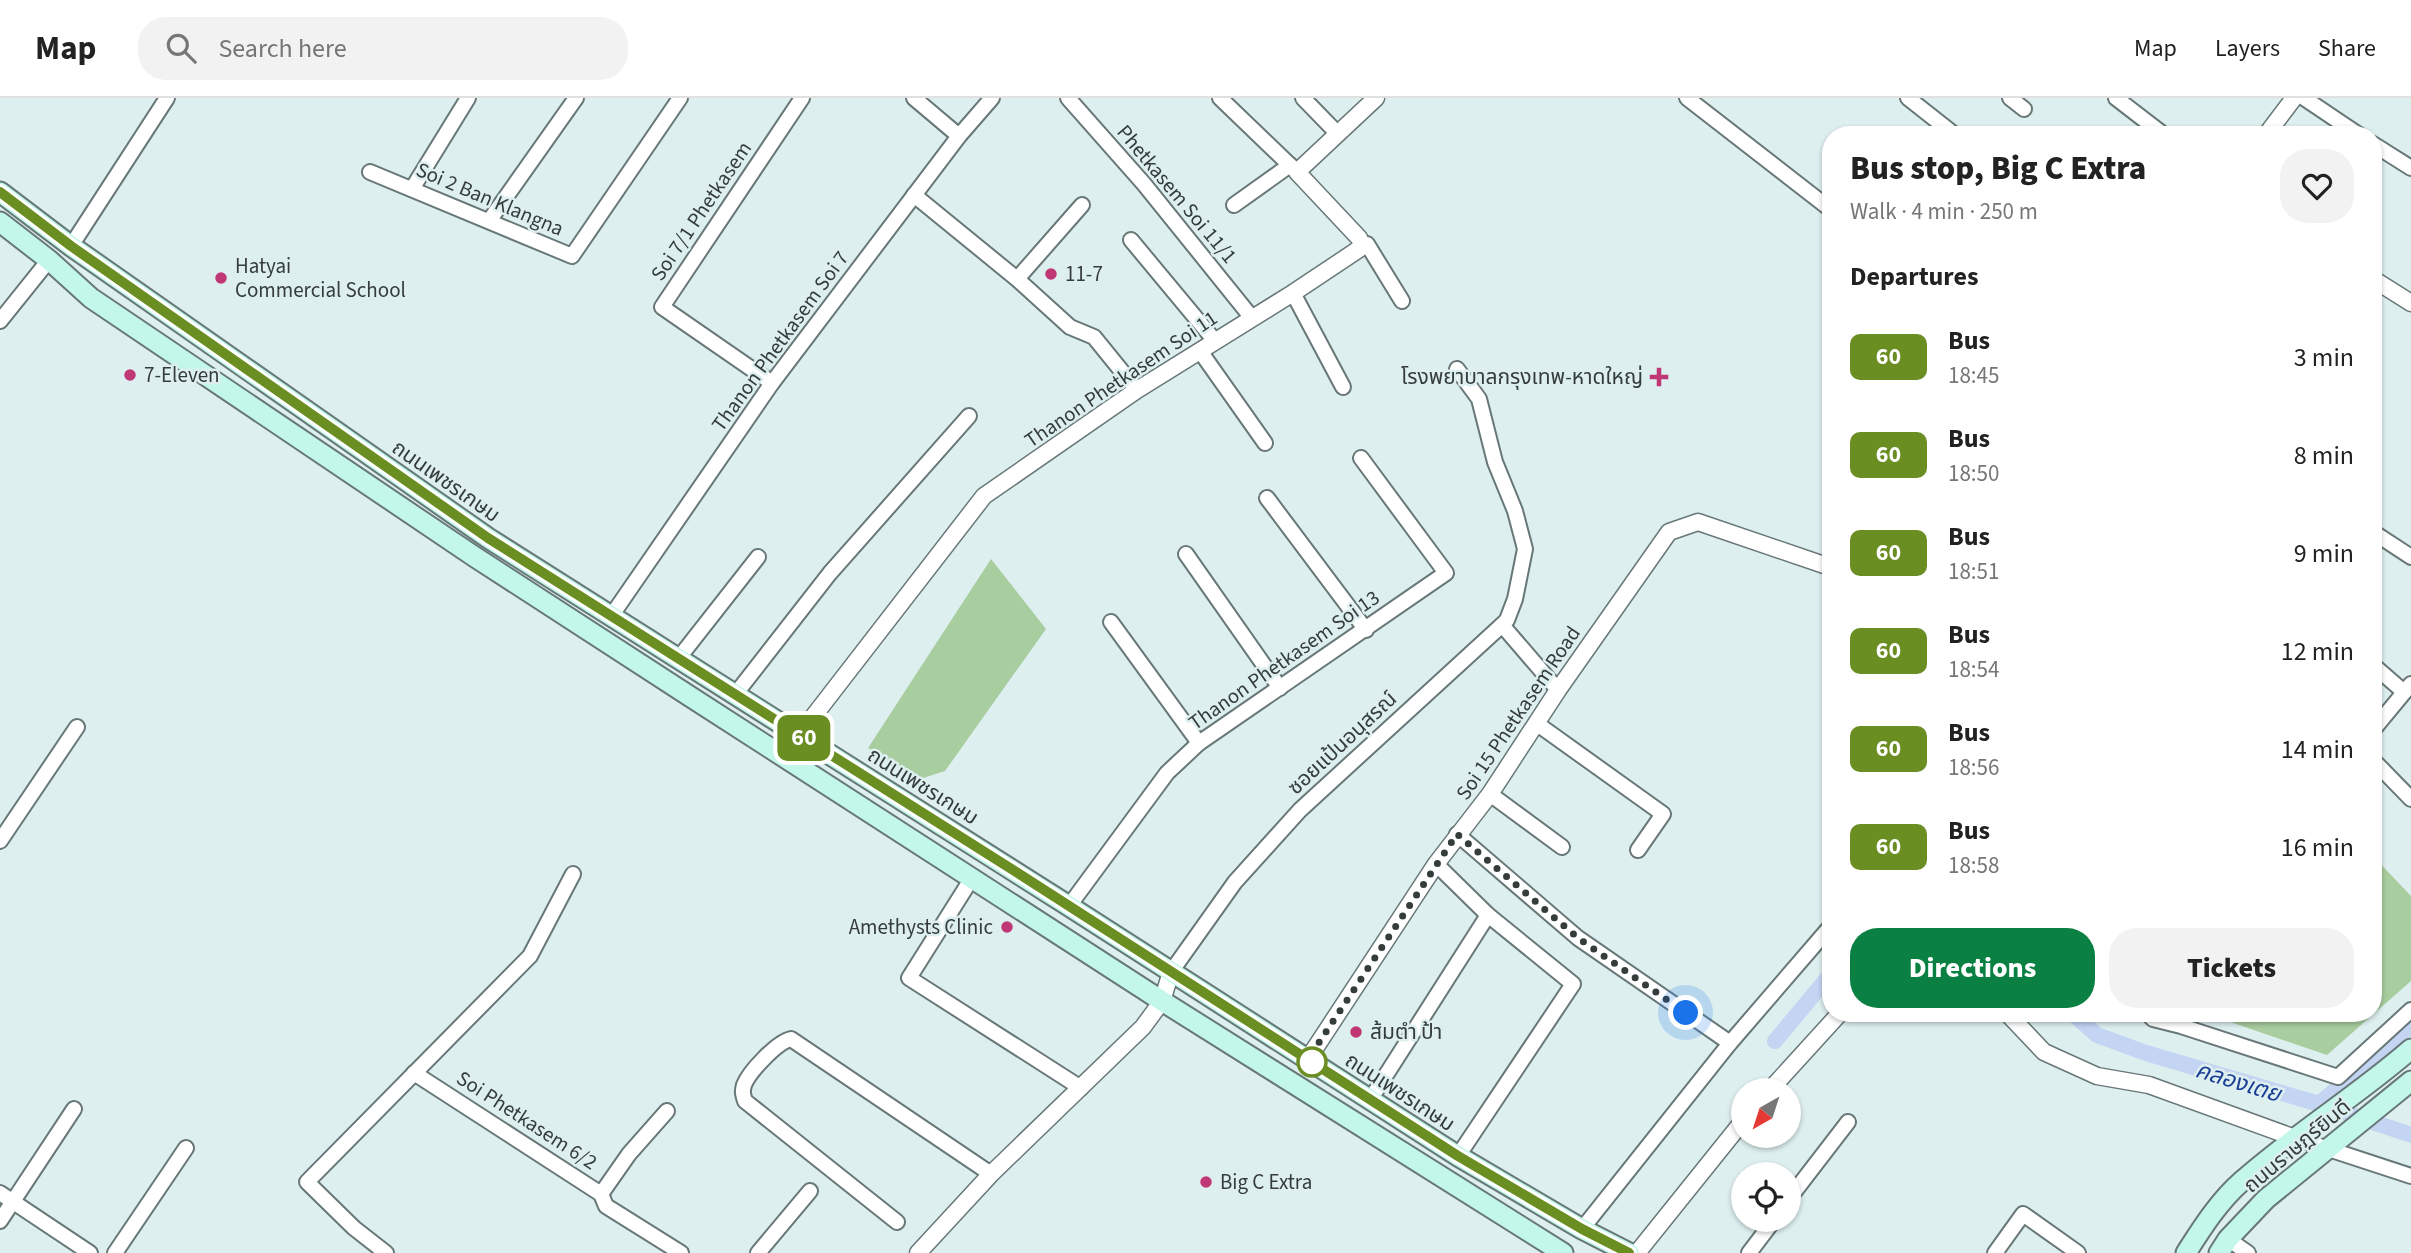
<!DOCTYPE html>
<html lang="en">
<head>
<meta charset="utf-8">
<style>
  :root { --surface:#fff; --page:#f2f2f2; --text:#222; --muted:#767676; --line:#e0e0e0; --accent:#0b8043 }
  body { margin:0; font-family:"Source Sans 3","Noto Sans Thai",sans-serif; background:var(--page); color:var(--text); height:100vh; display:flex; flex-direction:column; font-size:26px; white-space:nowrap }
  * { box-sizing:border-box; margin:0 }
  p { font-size:23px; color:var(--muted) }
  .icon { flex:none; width:38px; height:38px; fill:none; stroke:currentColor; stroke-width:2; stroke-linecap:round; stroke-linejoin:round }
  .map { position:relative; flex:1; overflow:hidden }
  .panel { position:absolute; left:1822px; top:28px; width:560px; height:896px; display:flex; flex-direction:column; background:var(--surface); border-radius:28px; box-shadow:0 2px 5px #0004 }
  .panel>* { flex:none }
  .badge { padding:0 14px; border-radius:10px; font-size:24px; line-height:46px }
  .needle { width:46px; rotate:219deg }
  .controls { position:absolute; left:1731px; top:980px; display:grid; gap:14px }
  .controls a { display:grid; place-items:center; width:70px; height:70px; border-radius:50%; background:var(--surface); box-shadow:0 2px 5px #0004; font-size:35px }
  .you { position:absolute; width:35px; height:35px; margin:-18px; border:5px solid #fff; border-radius:50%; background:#1a73e8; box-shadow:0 0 0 10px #1a73e833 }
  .map>.badge { position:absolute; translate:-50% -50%; box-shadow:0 0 0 4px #fff }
  h2 { padding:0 28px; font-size:26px; line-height:63px }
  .round { display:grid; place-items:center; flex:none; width:74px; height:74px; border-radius:28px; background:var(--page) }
  .head { display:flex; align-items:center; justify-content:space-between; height:119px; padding:0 28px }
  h1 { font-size:33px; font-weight:800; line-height:52px }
  .cta { display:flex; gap:14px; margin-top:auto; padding:14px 28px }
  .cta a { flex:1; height:80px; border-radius:28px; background:var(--accent); color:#fff; font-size:28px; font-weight:800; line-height:80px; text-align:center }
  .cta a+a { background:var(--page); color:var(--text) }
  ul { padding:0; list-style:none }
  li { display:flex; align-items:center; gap:21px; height:98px; padding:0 28px }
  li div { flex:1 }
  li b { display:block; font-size:26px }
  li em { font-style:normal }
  li .badge { min-width:77px; font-weight:700; text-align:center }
  header { display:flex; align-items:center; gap:42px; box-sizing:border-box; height:98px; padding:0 35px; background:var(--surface); border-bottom:2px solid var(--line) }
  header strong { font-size:33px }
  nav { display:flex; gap:38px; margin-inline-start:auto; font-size:24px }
  .search { width:490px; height:63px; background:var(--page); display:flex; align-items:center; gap:18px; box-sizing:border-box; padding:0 24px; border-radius:28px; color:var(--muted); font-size:26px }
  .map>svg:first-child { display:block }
</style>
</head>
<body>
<header>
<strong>Map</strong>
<div class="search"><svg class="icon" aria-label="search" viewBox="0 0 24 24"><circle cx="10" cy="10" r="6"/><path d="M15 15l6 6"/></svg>Search here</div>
<nav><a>Map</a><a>Layers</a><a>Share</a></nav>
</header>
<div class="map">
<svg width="2411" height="1155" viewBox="0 0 2411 1155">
  <rect width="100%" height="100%" fill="#deeff0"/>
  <g fill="#a8cd9f">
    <polygon points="991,461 1046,531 945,673 920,681 868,650"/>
    <polygon points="2373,758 2411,798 2411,883 2327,957 2204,915 2373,915"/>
  </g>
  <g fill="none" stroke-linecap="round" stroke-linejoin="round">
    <g stroke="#c4d4f3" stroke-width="16">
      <polyline points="2072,915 2097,937 2146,955 2319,1006 2411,1037"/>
      <polyline points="1775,943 1830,877"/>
      <polyline points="2319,1006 2411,927"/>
    </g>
    <g stroke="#687778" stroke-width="18">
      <g id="minor">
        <polyline points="914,0 959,38"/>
        <polyline points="1068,0 1144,86 1252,220"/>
        <polyline points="1220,0 1297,74"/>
        <polyline points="1303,0 1337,35"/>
        <polyline points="1687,0 1830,111"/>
        <polyline points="1908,0 1955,37"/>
        <polyline points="2010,0 2024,11"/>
        <polyline points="2116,0 2164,37"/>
        <polyline points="2304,0 2359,37"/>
        <polyline points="2373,46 2411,70"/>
        <polyline points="370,74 572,158 680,0"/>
        <polyline points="412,91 468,0"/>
        <polyline points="914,97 1017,181 1070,229 1094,239 1137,292"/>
        <polyline points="1234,107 1290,67"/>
        <polyline points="489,123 576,0"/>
        <polyline points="1131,142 1215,243"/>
        <polyline points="1367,146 1402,203"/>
        <polyline points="71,148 167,0"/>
        <polyline points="1017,181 1082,107"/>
        <polyline points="1293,195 1343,289"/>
        <polyline points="0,223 49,162"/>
        <polyline points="1200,253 1265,345"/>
        <polyline points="1457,271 1479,301 1495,364 1515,413 1525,451 1515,501 1507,522 1502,527"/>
        <polyline points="772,285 662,209 802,0"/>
        <polyline points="1267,400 1366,532"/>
        <polyline points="2373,434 2411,459"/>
        <polyline points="1186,456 1280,590"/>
        <polyline points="612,517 772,285 959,38 992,0"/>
        <polyline points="1111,524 1199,645"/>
        <polyline points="678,561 758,459"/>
        <polyline points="2373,567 2404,594"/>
        <polyline points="734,598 830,475 969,318"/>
        <polyline points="1536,625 1663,716 1638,752"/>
        <polyline points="2373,632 2411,586"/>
        <polyline points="2373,662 2411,701"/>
        <polyline points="1490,696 1562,749"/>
        <polyline points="1457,736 1578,840 1730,945"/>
        <polyline points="0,743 77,629"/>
        <polyline points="1436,766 1488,817 1573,886 1458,1058"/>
        <polyline points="972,780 909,880 1081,990"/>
        <polyline points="1069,808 1167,675 1199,645 1446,475 1361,360"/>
        <polyline points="1171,874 1235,784 1300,712 1502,527 1558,592"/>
        <polyline points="2147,915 2153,921 2181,928 2338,979 2411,912"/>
        <polyline points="414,975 601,1096 606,1108 681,1155"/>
        <polyline points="1370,1002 1488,817"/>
        <polyline points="2295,1040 2411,1078"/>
        <polyline points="0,1095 90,1155"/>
        <polyline points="601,1096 629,1056 667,1013"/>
        <polyline points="1788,1102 1848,1024"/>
        <polyline points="0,1123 74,1011"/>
        <path d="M 897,1124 L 745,1003 C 743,997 742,994 744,987 C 749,974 777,944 791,941 L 991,1076"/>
        <polyline points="1582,1131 1730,945 1830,829"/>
        <polyline points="2228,1141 2248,1155"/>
        <polyline points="115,1155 186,1050"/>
        <polyline points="386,1155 354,1130 307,1084 530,858 573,776"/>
        <polyline points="758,1155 810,1093"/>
        <polyline points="1749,1155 1774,1122"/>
        <polyline points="1995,1155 2023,1116 2078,1155"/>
      </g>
    </g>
    <g stroke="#687778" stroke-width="19">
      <g id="tertiary">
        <polyline points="2266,37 2294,0"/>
        <polyline points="2373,181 2411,205"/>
        <polyline points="799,637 984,398 1137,292 1293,195 1359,151 1362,147 1359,140 1297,74 1376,0"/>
        <polyline points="2007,915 2044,954 2097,978 2149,987 2295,1040"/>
        <polyline points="1308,961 1436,766 1490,696 1558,592 1669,434 1698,424 1830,469"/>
        <polyline points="1770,992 1840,915"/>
        <polyline points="918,1155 991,1076 1143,929 1162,903 1171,874"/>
        <polyline points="1637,1155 1743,1023"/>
      </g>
    </g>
    <g stroke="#687778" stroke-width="23">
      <g id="secondary">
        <polyline points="0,94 71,148 488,440 1069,808 1458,1058 1582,1131 1629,1155"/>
        <polyline points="0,124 49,162 91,200 475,459 694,601 1162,903 1563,1155"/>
        <path d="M 2186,1155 C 2202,1130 2219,1103 2242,1083 C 2295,1036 2357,998 2411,951"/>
        <polyline points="2219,1155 2228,1141 2266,1101 2411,983"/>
      </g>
    </g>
    <use href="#minor" stroke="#fff" stroke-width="14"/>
    <use href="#tertiary" stroke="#fff" stroke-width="16"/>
    <use href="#secondary" stroke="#c2f7e9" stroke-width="19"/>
  </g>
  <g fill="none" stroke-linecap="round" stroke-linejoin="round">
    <g stroke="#fff" stroke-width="16">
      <polyline id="line" points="0,94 71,148 488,440 1024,779 1458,1058 1582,1131 1629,1155"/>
    </g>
    <use href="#line" stroke="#6b8e23" stroke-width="10"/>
    <polyline stroke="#353c3c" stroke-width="7" stroke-dasharray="0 12.6" points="1312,964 1308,961 1457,736 1578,840 1686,915"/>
  </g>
  <g fill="#bf3775" stroke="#deeff0" stroke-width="2.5">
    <circle cx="1051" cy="176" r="7"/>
    <circle cx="221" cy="180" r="7"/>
    <circle cx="130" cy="277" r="7"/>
    <path d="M1655.5 268.5h7v7h7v7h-7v7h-7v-7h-7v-7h7z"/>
    <circle cx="1007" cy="829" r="7"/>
    <circle cx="1356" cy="934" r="7"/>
    <circle cx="1206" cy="1084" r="7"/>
  </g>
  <circle fill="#fff" stroke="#6b8e23" stroke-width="3.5" cx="1312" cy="964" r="14"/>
  <g text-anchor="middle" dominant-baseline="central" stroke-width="5" stroke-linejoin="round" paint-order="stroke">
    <g font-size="21" fill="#353c3c" stroke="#deeff0">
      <text transform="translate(1177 96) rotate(50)">Phetkasem Soi 11/1</text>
      <text transform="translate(490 101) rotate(23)">Soi 2 Ban Klangna</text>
      <text transform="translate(701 113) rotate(-56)">Soi 7/1 Phetkasem</text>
      <text transform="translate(780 243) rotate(-54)">Thanon Phetkasem Soi 7</text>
      <text transform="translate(1121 281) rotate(-34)">Thanon Phetkasem Soi 11</text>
      <text transform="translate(446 383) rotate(35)">ถนนเพชรเกษม</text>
      <text transform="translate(1284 562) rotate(-35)">Thanon Phetkasem Soi 13</text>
      <text transform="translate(1518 615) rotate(-56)">Soi 15 Phetkasem Road</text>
      <text transform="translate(1342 645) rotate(-43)">ซอยแป้นอนุสรณ์</text>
      <text transform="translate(923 688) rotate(32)">ถนนเพชรเกษม</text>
      <text transform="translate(1400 994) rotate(33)">ถนนเพชรเกษม</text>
      <text transform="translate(527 1022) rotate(33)">Soi Phetkasem 6/2</text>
      <text transform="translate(2297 1048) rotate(-40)">ถนนราษฎร์ยินดี</text>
    </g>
    <g font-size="21" fill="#353c3c" stroke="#deeff0" text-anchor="start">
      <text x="235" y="168">Hatyai<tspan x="235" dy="24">Commercial School</tspan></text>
      <text x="1065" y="176">11-7</text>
      <text x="144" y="277">7-Eleven</text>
      <text x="1643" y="279" text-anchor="end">โรงพยาบาลกรุงเทพ-หาดใหญ่</text>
      <text x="993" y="829" text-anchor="end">Amethysts Clinic</text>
      <text x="1370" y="934">ส้มตำ ป้า</text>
      <text x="1220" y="1084">Big C Extra</text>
    </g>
    <g font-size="23" font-style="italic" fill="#1c3f96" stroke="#deeff0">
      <text transform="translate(2238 984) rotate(17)">คลองเตย</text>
    </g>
  </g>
</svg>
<div class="controls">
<a><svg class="needle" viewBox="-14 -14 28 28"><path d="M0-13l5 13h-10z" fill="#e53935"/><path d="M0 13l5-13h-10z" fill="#767676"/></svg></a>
<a><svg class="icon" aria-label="locate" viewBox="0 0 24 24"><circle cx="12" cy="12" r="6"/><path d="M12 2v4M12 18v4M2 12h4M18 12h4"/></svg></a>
</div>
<div class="you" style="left:1686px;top:915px"></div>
<b class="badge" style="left:804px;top:640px;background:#6b8e23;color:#fff">60</b>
<section class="panel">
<div class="head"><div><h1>Bus stop, Big C Extra</h1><p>Walk · 4 min · 250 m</p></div><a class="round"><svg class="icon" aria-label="heart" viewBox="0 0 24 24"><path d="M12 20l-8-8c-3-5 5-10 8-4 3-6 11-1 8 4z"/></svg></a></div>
<h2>Departures</h2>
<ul>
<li><span class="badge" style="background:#6b8e23;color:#fff">60</span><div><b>Bus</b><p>18:45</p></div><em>3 min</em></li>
<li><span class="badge" style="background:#6b8e23;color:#fff">60</span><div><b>Bus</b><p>18:50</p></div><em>8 min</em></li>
<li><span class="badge" style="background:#6b8e23;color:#fff">60</span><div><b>Bus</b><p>18:51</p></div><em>9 min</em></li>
<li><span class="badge" style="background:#6b8e23;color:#fff">60</span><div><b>Bus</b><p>18:54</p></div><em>12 min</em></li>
<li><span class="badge" style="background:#6b8e23;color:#fff">60</span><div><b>Bus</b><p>18:56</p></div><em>14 min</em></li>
<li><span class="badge" style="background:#6b8e23;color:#fff">60</span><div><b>Bus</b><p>18:58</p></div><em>16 min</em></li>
</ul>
<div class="cta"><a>Directions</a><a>Tickets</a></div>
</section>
</div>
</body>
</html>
